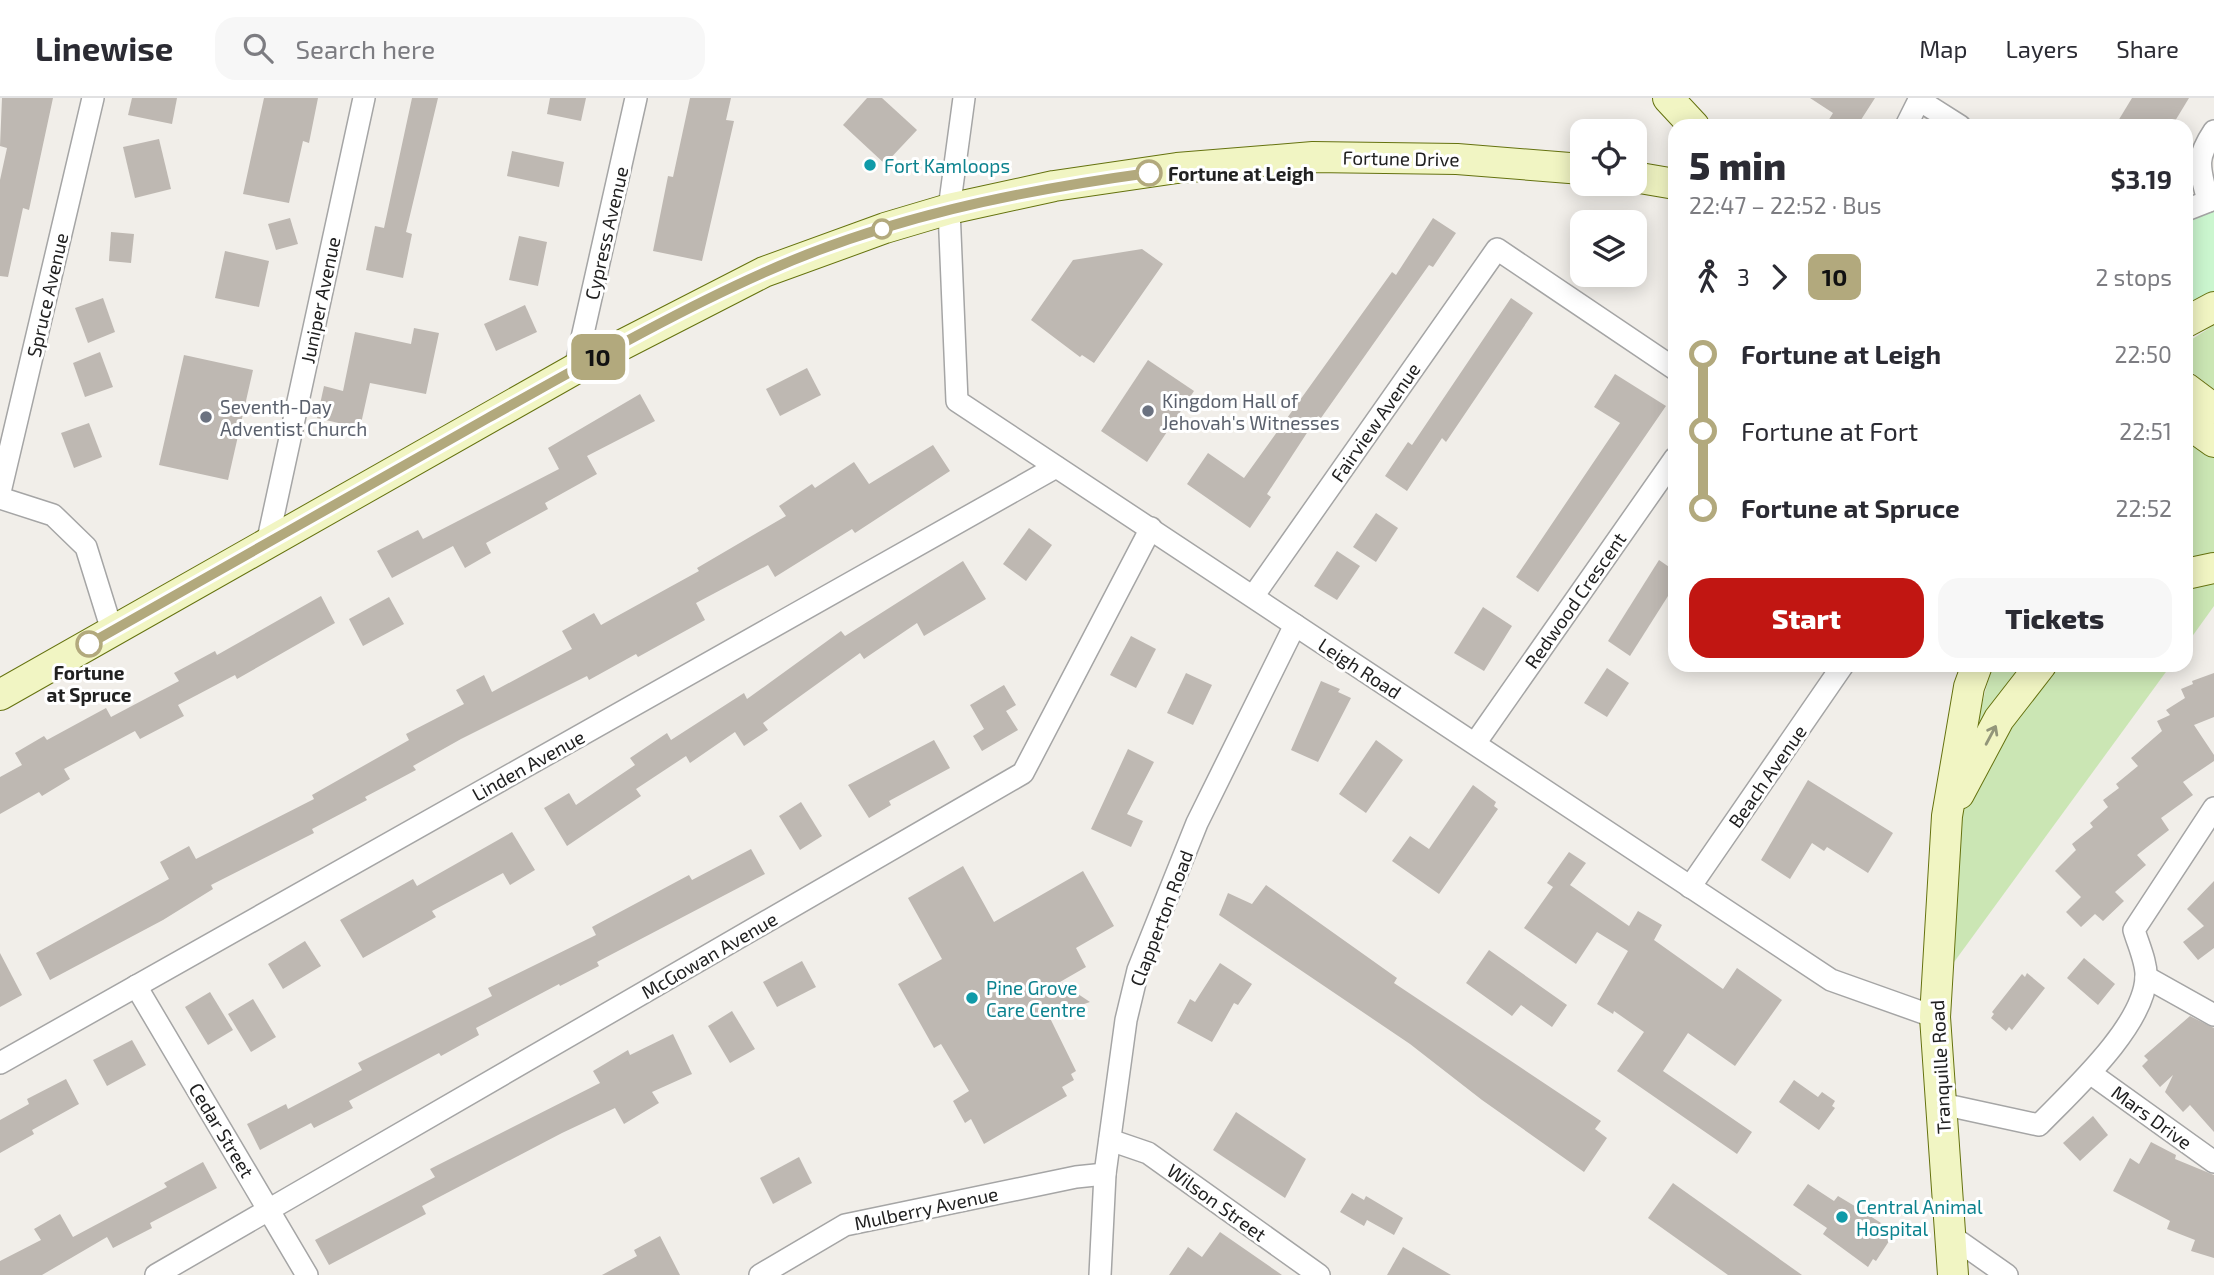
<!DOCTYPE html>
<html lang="en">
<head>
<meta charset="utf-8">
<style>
  :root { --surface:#fff; --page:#f7f7f7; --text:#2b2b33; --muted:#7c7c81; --line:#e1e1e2; --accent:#c11612 }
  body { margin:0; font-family:"Exo 2",sans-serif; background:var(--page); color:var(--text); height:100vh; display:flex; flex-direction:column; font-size:26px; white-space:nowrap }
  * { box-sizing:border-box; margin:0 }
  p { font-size:23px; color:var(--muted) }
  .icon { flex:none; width:38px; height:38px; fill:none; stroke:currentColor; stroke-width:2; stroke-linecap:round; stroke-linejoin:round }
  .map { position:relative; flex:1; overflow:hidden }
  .drawer { position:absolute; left:1668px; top:21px; width:525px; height:553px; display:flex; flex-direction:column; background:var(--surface); border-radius:21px; box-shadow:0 4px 18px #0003 }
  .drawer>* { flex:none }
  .badge { padding:0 14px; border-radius:10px; font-size:24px; line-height:46px }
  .tools { position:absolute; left:1570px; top:21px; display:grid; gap:14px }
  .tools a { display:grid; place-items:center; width:77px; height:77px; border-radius:14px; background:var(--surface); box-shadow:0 4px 18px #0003; font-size:35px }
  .map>.badge { position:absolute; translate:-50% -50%; box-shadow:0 0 0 4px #fff }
  .legs { display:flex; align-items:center; gap:10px; height:77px; padding:0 21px; font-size:23px }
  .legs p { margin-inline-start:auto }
  .headline { display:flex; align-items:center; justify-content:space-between; height:119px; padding:0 21px }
  h1 { font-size:38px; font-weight:800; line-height:52px }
  .button { display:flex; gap:14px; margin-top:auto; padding:14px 21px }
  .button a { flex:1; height:80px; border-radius:21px; background:var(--accent); color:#fff; font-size:28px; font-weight:800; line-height:80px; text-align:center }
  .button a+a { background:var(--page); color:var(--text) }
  ul { padding:0 21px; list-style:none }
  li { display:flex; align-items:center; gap:24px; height:77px; font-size:26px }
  li i { display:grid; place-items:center; width:10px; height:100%; margin:0 9px; background:currentColor }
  li i::after { content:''; width:18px; height:18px; margin:-9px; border:5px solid; border-radius:50%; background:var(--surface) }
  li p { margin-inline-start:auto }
  li:first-child i { background:linear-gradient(#0000 50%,currentColor 0) }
  li:last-child i { background:linear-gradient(currentColor 50%,#0000 0) }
  header { display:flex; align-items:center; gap:42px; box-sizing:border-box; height:98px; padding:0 35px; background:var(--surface); border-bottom:2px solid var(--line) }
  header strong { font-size:33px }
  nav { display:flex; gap:38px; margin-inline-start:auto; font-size:24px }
  .search { width:490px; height:63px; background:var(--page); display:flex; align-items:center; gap:18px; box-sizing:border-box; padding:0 24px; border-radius:21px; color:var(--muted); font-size:26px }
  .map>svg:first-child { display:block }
</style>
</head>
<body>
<header>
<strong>Linewise</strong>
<div class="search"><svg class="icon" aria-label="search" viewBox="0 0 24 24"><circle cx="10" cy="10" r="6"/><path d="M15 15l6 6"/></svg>Search here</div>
<nav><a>Map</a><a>Layers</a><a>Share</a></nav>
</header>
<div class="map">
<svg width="2214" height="1177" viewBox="0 0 2214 1177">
  <rect width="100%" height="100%" fill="#f1eee9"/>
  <g fill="#cbe6b4">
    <polygon points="2214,227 2214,291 2186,270 2186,245"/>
    <polygon points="2186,339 2214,356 2214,462 2186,467"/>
    <polygon points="2214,482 2214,508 2186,547 2186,487"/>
    <polygon points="1992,567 2029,567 1971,649"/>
    <polygon points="2057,567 2171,567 1949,871 1959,714 1996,646"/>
  </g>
  <polygon fill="#cbf6cf" points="2214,112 2214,200 2186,219 2186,119"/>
  <g fill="#beb8b2">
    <polygon points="2,0 53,0 29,112 23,110 8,179 0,178 0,82 7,50 0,48"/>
    <polygon points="132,0 177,0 172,26 128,17"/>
    <polygon points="264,0 318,0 309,45 303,43 289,105 243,96"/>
    <polygon points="412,0 438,0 406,134 412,136 403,180 366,172 375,128 384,130"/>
    <polygon points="550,0 586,0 581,23 547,16"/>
    <polygon points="690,0 731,0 726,22 734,23 702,163 653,153 668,78 673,79"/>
    <polygon points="867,0 882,0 917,32 885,66 843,27"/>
    <polygon points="1810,0 1875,0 1857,28 1825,28 1833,15"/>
    <polygon points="2132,0 2189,0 2172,28 2115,28"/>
    <polygon points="159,41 171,91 135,100 123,49"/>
    <polygon points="512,53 564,64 559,89 507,78"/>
    <polygon points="290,120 298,146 276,152 268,126"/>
    <polygon points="1433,120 1456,135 1433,169 1429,167 1321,320 1318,318 1267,396 1271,399 1250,430 1187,386 1208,355 1244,380 1392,174 1396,177"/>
    <polygon points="111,134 134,136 131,165 109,163"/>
    <polygon points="519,138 547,144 538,188 509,182"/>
    <polygon points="1142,151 1163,166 1094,265 1082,257 1080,259 1031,222 1073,162"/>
    <polygon points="225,153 269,163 259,209 215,200"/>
    <polygon points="103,200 115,234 88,245 75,210"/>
    <polygon points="1511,200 1533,215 1446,344 1442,340 1407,393 1385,378 1408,344 1412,347"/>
    <polygon points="525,207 537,234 496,253 484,226"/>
    <polygon points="414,230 439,235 426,296 370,285 360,330 317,320 324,288 343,293 355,234 411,246"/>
    <polygon points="100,254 113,289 85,299 73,265"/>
    <polygon points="184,257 253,272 228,382 159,367"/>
    <polygon points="1148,262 1194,293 1147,364 1101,333"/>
    <polygon points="807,270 821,297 780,318 766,291"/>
    <polygon points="1615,276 1666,308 1538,494 1516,479 1620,325 1594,309"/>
    <polygon points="640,296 655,323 587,358 597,376 545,405 548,411 486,445 491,455 465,470 453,448 392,480 377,453 418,432 423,441 559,371 548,350"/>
    <polygon points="89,325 102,359 74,370 61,335"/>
    <polygon points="933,347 950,373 855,435 852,431 775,479 768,467 696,505 705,522 638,559 636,556 589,582 587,578 461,641 413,668 416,672 365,699 367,702 312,731 314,735 211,787 213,791 163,822 50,882 36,855 169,781 160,764 189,748 196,761 314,701 312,697 409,642 406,636 464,606 456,592 484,577 492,594 572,551 562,533 594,515 601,527 699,473 697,470 786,418 779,408 812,386 815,390 854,364 869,386"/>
    <polygon points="1376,415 1398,430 1376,464 1353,449"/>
    <polygon points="1029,430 1052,447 1026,483 1003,466"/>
    <polygon points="1337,453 1360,468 1337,502 1314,488"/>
    <polygon points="1659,462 1675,473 1675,487 1630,558 1608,543"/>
    <polygon points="963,463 986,501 924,538 917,525 864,561 860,555 763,625 768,632 744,648 735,634 690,665 686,658 636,691 641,698 567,748 544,710 569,695 576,707 635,667 630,660 667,635 671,642 744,595 747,601 841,533 845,538"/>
    <polygon points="321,498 335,525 237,581 235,577 178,607 184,618 140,641 135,633 64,671 70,681 42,698 39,694 0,716 0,679 22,667 15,655 44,638 47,642 106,610 111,619 179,583 174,575 215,553 217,557"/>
    <polygon points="389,499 404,526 363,548 349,521"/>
    <polygon points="1483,509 1512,528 1484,573 1454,555"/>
    <polygon points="1131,538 1156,551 1136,590 1110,577"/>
    <polygon points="1607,570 1629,585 1607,619 1584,605"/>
    <polygon points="1186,575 1212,587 1193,627 1167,615"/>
    <polygon points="2214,575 2214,619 2194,627 2214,657 2214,663 2183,684 2193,697 2161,720 2169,732 2137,757 2146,767 2115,794 2124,803 2103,823 2095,816 2081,829 2066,814 2081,799 2055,773 2076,752 2072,746 2093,729 2090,725 2108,709 2103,702 2119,690 2116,686 2138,668 2131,660 2162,633 2157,623 2170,617 2166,612 2185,600 2181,591 2193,586 2192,583"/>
    <polygon points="1321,583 1340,591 1338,594 1351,600 1318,664 1291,652"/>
    <polygon points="1004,587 1016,607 1006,613 1018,632 982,653 973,638 984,631 970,607"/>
    <polygon points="934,642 950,670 889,703 891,707 869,720 848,687"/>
    <polygon points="1376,642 1403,662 1366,715 1339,696"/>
    <polygon points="1128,651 1154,664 1127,716 1143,723 1131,749 1091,731"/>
    <polygon points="1808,682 1893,735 1868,775 1827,749 1824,753 1812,745 1790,781 1761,762"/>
    <polygon points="1473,687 1496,704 1494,708 1498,711 1439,796 1392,763 1410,738 1429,751"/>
    <polygon points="801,704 822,738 800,752 779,718"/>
    <polygon points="512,734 535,772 510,787 503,775 432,813 436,819 363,860 340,822 413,781 417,788"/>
    <polygon points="751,751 765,776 597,864 599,868 560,888 559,886 476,930 479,937 441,958 439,955 349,1003 353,1010 314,1030 311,1025 260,1052 247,1026 286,1006 288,1011 362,972 358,965 492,898 488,890 596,837 592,829 689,777 692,782"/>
    <polygon points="1569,754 1586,765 1570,787 1629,828 1638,813 1662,827 1654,842 1723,891 1737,870 1782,902 1735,968 1688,935 1663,973 1752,1034 1737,1056 1617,973 1644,934 1614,913 1613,916 1597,906 1628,853 1597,834 1576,866 1524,830 1553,789 1547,785"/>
    <polygon points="963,768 994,824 1083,773 1114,828 1076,850 1086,869 1060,884 1090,904 1049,918 1076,973 1071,976 1074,982 1062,989 1067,998 984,1046 971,1021 965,1025 953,1003 969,993 941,946 934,950 898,886 942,861 908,800"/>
    <polygon points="2214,783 2214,850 2198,862 2183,844 2204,828 2187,811"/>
    <polygon points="1266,787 1397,880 1394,885 1601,1023 1595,1031 1607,1040 1584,1074 1482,1002 1410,946 1219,817 1228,795 1252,806"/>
    <polygon points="305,843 321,868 283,891 268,866"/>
    <polygon points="1489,852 1567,907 1552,929 1521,907 1512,918 1466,885"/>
    <polygon points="0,855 22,897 0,909"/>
    <polygon points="2084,860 2115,886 2098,907 2067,880"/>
    <polygon points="802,863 816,889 777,909 763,884"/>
    <polygon points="1220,865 1252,886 1238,907 1234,905 1212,944 1177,925 1190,901 1195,904"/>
    <polygon points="2027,875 2045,890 2012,932 2009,929 2006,933 1991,920 1994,916 1992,914 2022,876 2025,879"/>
    <polygon points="210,894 233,932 208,947 185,909"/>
    <polygon points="253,901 276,939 251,954 228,916"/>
    <polygon points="732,913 755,951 730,965 708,928"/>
    <polygon points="2190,918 2214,930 2214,1034 2190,1007 2183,1014 2165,994 2173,977 2160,989 2142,968 2148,962 2144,958"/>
    <polygon points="673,936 692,976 652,994 659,1005 624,1026 615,1010 562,1035 422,1108 426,1116 329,1167 315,1142 435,1079 430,1071 600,985 593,973 628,952 630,957"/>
    <polygon points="132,942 146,967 107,988 93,962"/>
    <polygon points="66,981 79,1006 32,1032 34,1036 0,1055 0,1022 29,1006 27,1001"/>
    <polygon points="1794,982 1818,999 1822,994 1835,1003 1832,1008 1835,1010 1819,1032 1779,1004"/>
    <polygon points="1236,1014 1306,1061 1285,1100 1213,1052"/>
    <polygon points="2093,1018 2108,1037 2080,1063 2063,1045"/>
    <polygon points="2151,1044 2176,1057 2175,1061 2214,1077 2214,1160 2191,1153 2195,1142 2167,1131 2170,1123 2113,1093 2130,1060 2139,1066"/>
    <polygon points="799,1059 812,1085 773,1106 760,1080"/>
    <polygon points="203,1064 217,1090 150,1125 152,1130 113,1150 107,1139 42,1177 0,1177 0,1163 41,1142 34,1131 60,1116 73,1139 167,1089 164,1085"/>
    <polygon points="1673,1085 1802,1177 1728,1177 1648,1120"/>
    <polygon points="1808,1086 1834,1103 1838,1098 1853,1107 1895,1134 1876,1163 1873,1161 1868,1169 1823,1136 1827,1130 1793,1107"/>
    <polygon points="1352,1095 1364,1102 1366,1098 1403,1120 1394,1137 1367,1122 1364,1128 1340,1114"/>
    <polygon points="1220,1134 1282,1177 1169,1177 1188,1149 1202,1159"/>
    <polygon points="660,1138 680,1177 602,1177 637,1158 634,1152"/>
    <polygon points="1403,1149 1451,1177 1387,1177"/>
  </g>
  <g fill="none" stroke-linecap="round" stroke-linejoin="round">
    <g stroke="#a5a5a5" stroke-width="24">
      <g id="street">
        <polyline points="964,0 949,111 957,303 1831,882 1935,919"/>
        <polyline points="1919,2 1960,28"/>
        <polyline points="1906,28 1920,0"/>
        <path d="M 2208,103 C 2200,70 2194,63 2214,33"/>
        <polyline points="2186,112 2214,101"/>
        <polyline points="575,271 636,0"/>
        <polyline points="0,394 93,0"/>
        <polyline points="0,400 53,417 86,449 110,526 107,536"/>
        <polyline points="267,446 364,0"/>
        <polyline points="1254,497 1497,151 1675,271"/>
        <polyline points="1476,644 1675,360"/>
        <polyline points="1690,789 1843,567"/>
        <polyline points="2146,879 2214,917"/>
        <polyline points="136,888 307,1177"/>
        <polyline points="0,965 1056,369"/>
        <polyline points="2090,975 2214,1064"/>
        <path d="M 1942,1006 L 2039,1027 C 2072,993 2144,928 2146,879 C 2147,865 2138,846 2134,832 L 2214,710"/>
        <polyline points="1110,1042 1148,1055 1319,1177"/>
        <polyline points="1950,1137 2007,1177"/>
        <polyline points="156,1177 1023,675 1151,430"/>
        <polyline points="760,1177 845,1127 1076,1079 1105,1076"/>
        <polyline points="1100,1177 1105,1076 1126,922 1138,872 1197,725 1295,527"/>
      </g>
    </g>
    <g stroke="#65720f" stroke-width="32">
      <g id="secondary">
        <polyline points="1668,0 1694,28"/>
        <polyline points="1634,79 1675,86"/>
        <polyline points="2186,224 2214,209"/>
        <polyline points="2186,290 2214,311"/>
        <polyline points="2186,324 2214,344"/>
        <polyline points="2186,476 2214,470"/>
        <polyline points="0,597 575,271 764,174 885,130 949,111 1054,88 1177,70 1313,59 1457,61 1582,71"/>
        <polyline points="1959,696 1999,621 2041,567"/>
        <polyline points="1953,1177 1935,919 1947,718 1969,589 1977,567"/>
      </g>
    </g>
    <use href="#street" stroke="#fff" stroke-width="21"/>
    <use href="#secondary" stroke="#f1f5c3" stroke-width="30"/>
  </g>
  <defs><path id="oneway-shaft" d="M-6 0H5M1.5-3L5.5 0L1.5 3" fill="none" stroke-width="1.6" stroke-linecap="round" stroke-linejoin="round" transform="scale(1.75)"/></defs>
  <use stroke="#93967a" href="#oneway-shaft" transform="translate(1991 637) rotate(-62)"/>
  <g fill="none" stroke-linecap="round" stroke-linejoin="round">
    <g stroke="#fff" stroke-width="16">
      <path id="line-1" d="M 89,546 C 222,471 355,395 488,320 C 578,270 669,217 763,175 C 885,120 1017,93 1149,75"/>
    </g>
    <use href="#line-1" stroke="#b2a97d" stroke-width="10"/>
  </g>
  <g fill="#0f9aa8" stroke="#fff" stroke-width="2.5">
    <circle cx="870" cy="67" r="7"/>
    <circle cx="972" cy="900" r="7"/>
    <circle cx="1842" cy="1119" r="7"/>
  </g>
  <g fill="#fff" stroke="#b2a97d" stroke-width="3.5">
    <circle cx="1149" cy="75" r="12"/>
    <circle cx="882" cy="131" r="9"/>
    <circle cx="89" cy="546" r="12"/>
  </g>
  <g fill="#6b7280" stroke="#fff" stroke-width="2.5">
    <circle cx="1148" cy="313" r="7"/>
    <circle cx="206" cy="319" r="7"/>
  </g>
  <g text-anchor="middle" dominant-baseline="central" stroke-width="6" stroke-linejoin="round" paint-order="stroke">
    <g font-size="19" fill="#212121" stroke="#fff">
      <text transform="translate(1401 60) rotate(1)">Fortune Drive</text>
      <text transform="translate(606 135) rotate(-77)">Cypress Avenue</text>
      <text transform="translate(47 197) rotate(-77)">Spruce Avenue</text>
      <text transform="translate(320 202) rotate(-78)">Juniper Avenue</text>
      <text transform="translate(1375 324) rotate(-55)">Fairview Avenue</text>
      <text transform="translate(1575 502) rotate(-55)">Redwood Crescent</text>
      <text transform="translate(1360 570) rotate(33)">Leigh Road</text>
      <text transform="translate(528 667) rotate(-29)">Linden Avenue</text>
      <text transform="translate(1767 678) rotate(-55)">Beach Avenue</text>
      <text transform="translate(1161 820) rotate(-69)">Clapperton Road</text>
      <text transform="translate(709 857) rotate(-30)">McGowan Avenue</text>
      <text transform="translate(1940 969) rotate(-93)">Tranquille Road</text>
      <text transform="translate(2152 1019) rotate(36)">Mars Drive</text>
      <text transform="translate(222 1032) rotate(59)">Cedar Street</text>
      <text transform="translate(1217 1104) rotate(36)">Wilson Street</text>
      <text transform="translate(926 1110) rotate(-12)">Mulberry Avenue</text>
    </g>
    <g font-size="19" fill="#0d838f" stroke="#fff" text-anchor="start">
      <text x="884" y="67">Fort Kamloops</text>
      <text x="986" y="889">Pine Grove<tspan x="986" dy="22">Care Centre</tspan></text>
      <text x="1856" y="1108">Central Animal<tspan x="1856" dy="22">Hospital</tspan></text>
    </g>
    <g font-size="19" font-weight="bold" fill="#212121" stroke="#fff" text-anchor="start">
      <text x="1168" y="75">Fortune at Leigh</text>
      <text x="89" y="574" text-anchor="middle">Fortune<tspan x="89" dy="22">at Spruce</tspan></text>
    </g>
    <g font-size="19" fill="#5b616d" stroke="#fff" text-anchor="start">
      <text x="1162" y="302">Kingdom Hall of<tspan x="1162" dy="22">Jehovah's Witnesses</tspan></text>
      <text x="220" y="308">Seventh-Day<tspan x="220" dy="22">Adventist Church</tspan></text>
    </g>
  </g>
</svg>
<div class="tools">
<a><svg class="icon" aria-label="locate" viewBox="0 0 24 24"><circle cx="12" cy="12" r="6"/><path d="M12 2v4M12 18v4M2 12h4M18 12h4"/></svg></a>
<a><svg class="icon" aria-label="layers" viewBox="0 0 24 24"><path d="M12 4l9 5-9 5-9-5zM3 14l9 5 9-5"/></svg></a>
</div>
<b class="badge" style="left:598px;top:259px;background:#b2a97d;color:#111">10</b>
<section class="drawer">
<div class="headline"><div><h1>5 min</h1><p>22:47 – 22:52 · Bus</p></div><b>$3.19</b></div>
<div class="legs"><svg class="icon" aria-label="walk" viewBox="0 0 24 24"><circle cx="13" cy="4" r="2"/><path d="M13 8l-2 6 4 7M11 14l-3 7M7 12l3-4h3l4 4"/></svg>3<svg class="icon" aria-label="forward" viewBox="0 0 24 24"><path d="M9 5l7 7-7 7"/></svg><b class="badge" style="background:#b2a97d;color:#111">10</b><p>2 stops</p></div>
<ul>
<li><i style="color:#b2a97d"></i><b>Fortune at Leigh</b><p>22:50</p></li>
<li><i style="color:#b2a97d"></i><span>Fortune at Fort</span><p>22:51</p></li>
<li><i style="color:#b2a97d"></i><b>Fortune at Spruce</b><p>22:52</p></li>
</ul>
<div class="button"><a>Start</a><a>Tickets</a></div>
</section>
</div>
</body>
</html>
